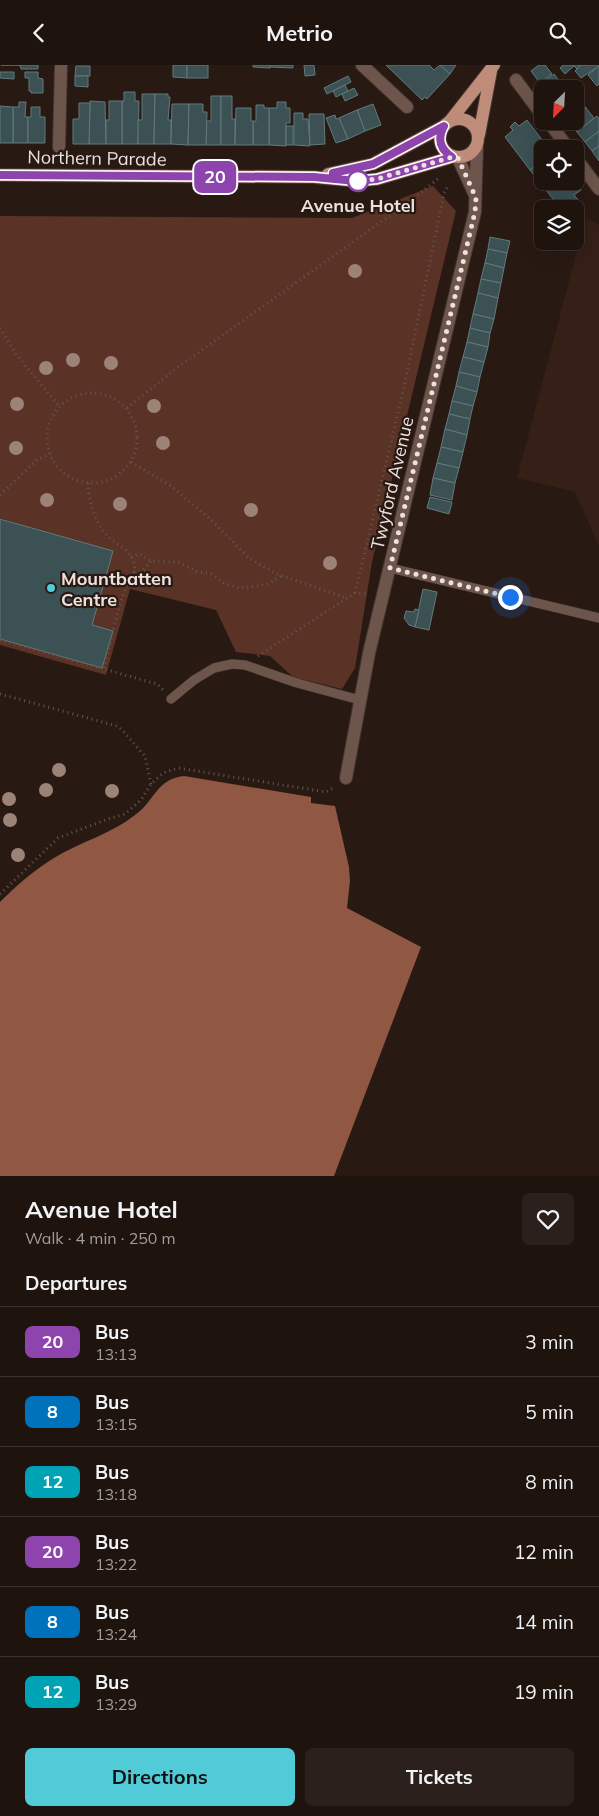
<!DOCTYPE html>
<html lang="en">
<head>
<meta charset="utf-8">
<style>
  :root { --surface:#1f130e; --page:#2c201c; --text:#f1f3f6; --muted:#a19e9e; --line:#3c322e; --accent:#52cbd8 }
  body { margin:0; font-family:Mulish,sans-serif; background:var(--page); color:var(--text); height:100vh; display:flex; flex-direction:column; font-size:19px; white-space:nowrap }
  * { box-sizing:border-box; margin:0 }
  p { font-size:16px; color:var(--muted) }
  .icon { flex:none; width:28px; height:28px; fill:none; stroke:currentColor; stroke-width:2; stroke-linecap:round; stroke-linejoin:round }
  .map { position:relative; height:1111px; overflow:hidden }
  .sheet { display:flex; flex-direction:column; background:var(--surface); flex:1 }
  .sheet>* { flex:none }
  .badge { padding:0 10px; border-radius:8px; font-size:18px; line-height:32px }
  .needle { width:32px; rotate:204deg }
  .buttons { position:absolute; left:534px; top:15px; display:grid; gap:10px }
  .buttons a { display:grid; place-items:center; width:50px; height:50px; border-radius:8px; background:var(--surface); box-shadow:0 5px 20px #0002,0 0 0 1px var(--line); font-size:25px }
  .you { position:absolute; width:25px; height:25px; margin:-12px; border:4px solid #fff; border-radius:50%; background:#1a73e8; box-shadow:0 0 0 8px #1a73e833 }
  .map>.badge { position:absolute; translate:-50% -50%; box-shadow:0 0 0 2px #fff }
  h2 { padding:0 25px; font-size:19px; line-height:45px }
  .round { display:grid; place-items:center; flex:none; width:52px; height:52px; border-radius:8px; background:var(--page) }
  .head { display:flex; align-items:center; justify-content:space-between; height:85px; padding:0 25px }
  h1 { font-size:24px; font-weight:700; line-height:38px }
  .primary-button { display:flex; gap:10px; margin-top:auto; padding:10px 25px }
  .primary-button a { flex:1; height:58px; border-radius:8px; background:var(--accent); color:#111; font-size:20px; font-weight:700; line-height:58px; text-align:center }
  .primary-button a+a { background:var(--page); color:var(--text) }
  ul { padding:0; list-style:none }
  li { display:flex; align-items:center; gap:15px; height:70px; padding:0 25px; border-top:1px solid var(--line) }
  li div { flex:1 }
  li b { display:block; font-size:19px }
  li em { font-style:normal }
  li .badge { min-width:55px; font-weight:700; text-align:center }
  header { display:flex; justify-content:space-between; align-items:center; height:65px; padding:0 25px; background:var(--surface); font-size:22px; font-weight:700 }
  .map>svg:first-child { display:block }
</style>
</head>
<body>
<header><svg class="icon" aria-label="back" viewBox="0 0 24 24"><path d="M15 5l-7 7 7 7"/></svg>Metrio<svg class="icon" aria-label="search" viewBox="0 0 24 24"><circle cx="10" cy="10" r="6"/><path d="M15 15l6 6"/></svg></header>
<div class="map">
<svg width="599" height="1111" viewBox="0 0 599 1111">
  <rect width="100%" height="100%" fill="#291913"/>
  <polygon fill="#351f17" points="586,152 599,160 599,481 575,427 517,413"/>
  <polygon fill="#5a3326" points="433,121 456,146 372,497 355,603 342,624 293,612 270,591 236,587 216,545 130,524 106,610 0,580 0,454 22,460 0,453 0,151 352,153"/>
  <path fill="#905743" d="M 184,711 L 311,732 L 311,738 L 335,741 L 349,802 L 350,816 L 347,843 L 421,882 L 334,1111 L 0,1111 L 0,837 C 16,821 34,805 54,793 C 80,777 111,769 135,750 C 155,736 156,714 184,711 Z"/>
  <g fill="#3b5154" stroke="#627a7d">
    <polygon points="1,0 38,0 38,4 21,4 20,0"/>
    <polygon points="173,0 187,0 187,13 173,12"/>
    <rect x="187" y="0" width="21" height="13"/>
    <polygon points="253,0 270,0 270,3 253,2"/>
    <polygon points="270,0 293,0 293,3 270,2"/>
    <polygon points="304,0 314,0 315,10 305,11"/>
    <polygon points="386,0 429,0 434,5 440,0 450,9 427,34 425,32 422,35"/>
    <polygon points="440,0 456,0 450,9"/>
    <polygon points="539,0 545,0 552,9 540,18 531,6"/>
    <polygon points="563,0 581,0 577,4 574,1 565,9 560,3"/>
    <polygon points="581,0 599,0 599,1 581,13 575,6"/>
    <polygon points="76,1 90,1 90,11 75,11"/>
    <polygon points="599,1 599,19 597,21 588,10"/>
    <polygon points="0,7 14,7 14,14 0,13"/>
    <polygon points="25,7 38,7 38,13 43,14 43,28 31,28 31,26 29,26 29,13 25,13"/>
    <polygon points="554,9 560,17 551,24 545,24 541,19"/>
    <polygon points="75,11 88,11 88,22 75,21"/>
    <polygon points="348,11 351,17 327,29 324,23"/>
    <polygon points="560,17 565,24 551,24"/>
    <polygon points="345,20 348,26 336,32 333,26"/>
    <polygon points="354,23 358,30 345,36 342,29"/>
    <polygon points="124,27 135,27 135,36 139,36 138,79 122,79 122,36 124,36"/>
    <polygon points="142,29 155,29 154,79 138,79 138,55 142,55"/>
    <polygon points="155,29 168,29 168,32 170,32 168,55 171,55 171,79 154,79"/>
    <polygon points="211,31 221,31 221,80 206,80 206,56 211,56"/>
    <polygon points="221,31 232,31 232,54 235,54 235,80 221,80"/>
    <polygon points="578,33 586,43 575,52 575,35"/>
    <polygon points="90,36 105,37 106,79 89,79"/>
    <polygon points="109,36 122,36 122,79 106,79 106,55 109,55"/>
    <polygon points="19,37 26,37 25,52 28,52 28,78 13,78 13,42 19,42"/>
    <polygon points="277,37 286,37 286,43 290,43 290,58 286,58 286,81 269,80 269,43 277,43"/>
    <polygon points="79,38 90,38 89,79 73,79 73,54 79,54"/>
    <polygon points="172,39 189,39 188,80 171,79"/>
    <polygon points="189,39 203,39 203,47 207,47 206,80 188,80"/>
    <polygon points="373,39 381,60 365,66 357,45"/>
    <polygon points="256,40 264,40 264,43 269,43 269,80 253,80 253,56 256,56"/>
    <polygon points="0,41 13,42 13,78 0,78"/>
    <polygon points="31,42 40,42 40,52 45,52 45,78 28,78 28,52 31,52"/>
    <polygon points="236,43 251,43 251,56 253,56 253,80 235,80"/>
    <polygon points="586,43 594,53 577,67 569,57 575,56 575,52"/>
    <polygon points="357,45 365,66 348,74 339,53"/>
    <polygon points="294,48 303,48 303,54 308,54 310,80 309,81 294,80"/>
    <polygon points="309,49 324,49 325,79 310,80"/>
    <polygon points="335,50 336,54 339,53 348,74 336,78 326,53"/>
    <polygon points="597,51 599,54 599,66 585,77 577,67"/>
    <polygon points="527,55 549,84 542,84 542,95 530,105 505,72 513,65 510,62 515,57 519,61"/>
    <rect x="286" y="61" width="7" height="19"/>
    <polygon points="599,66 599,81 592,86 585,77"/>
    <polygon points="599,81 599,96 592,86"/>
    <polygon points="542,95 542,116 574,116 581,125 574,130 579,136 577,137 579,140 576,151 575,151 575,144 561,144 530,105"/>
    <polygon points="490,172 510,176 507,188 488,184"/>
    <polygon points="488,184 507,188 504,203 485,198"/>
    <polygon points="485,198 504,203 501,218 481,214"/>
    <polygon points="481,214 501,218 498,233 478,228"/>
    <polygon points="478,228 498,233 494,254 473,249"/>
    <polygon points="473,249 494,254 490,268 470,263"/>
    <polygon points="470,263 490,268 488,282 467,277"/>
    <polygon points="467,277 488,282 484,297 463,292"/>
    <polygon points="463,292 484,297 480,312 459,307"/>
    <polygon points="459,307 480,312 477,327 456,321"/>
    <polygon points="456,321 477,327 473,341 452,336"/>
    <polygon points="452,336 473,341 470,354 449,349"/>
    <polygon points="449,349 470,354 467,370 445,364"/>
    <polygon points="445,364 467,370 463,387 441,382"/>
    <polygon points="441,382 463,387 459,403 437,398"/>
    <polygon points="437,398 459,403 455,418 433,413"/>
    <polygon points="433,413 455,418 452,435 430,430"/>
    <polygon points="430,432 452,437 449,449 427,443"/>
    <polygon points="0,454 113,486 92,560 113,566 102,603 0,574"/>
    <polygon points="423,524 437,527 429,565 415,562"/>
    <polygon points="415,544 419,545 415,562 409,560 404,553 406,546 414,547"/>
  </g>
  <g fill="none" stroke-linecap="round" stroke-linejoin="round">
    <g stroke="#44352f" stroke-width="10">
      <g id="lane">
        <polyline points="390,503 599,553"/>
        <polyline points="171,634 194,615 214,603 232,599 245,600 297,618 360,635"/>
      </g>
    </g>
    <g stroke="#44352f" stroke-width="14">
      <g id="street">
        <polyline points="362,0 407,42"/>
        <polyline points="516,15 542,50"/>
        <polyline points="548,56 569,84"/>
        <polyline points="59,82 61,0"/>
        <polyline points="575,92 599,124"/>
        <polyline points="458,93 474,128"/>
        <polyline points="346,713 369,588 475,147 477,81"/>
      </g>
    </g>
    <g stroke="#44352f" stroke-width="14">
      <g id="primary">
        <circle cx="459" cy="73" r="19"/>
        <polyline points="450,56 494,0"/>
        <polyline points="479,70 491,6"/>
        <polyline points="328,109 373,99 444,61"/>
        <polyline points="0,110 314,112 356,116 377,114 452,92"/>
      </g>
    </g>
    <g stroke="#655651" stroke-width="3" stroke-dasharray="1 4" stroke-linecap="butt">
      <polyline points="0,263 16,289 59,341"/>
      <circle cx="92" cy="373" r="45"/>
      <polyline points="127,343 174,305 413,134 439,113"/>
      <polyline points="131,397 171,421 209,453 250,494 277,509 347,533"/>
      <path d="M 88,418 C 89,436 94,457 108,471 C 116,480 131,485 134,498 C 137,507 129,514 126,522 C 116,548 111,577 104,604"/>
      <polyline points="0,430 37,395 50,389"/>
      <polyline points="131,492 140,489 151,496 178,497 198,507 211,509 225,519 239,523 252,522 270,518 281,511"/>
      <path d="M 134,507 C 143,507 146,503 151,496"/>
      <polyline points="355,528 403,327 444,128 449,119"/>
      <polyline points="0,575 157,619 163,625"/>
      <polyline points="258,591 355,528 369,529"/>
      <polyline points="0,629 117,661 122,665 145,691 151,719"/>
      <polyline points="0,829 58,773 108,754 125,749 141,735 151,719 163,708 178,703 326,727 335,722"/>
    </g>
    <use href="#lane" stroke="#6e554c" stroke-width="9"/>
    <use href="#street" stroke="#6e554c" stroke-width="12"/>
    <use href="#primary" stroke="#c08c7a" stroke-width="12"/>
  </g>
  <g fill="#9d8278">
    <circle cx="355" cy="206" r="7"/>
    <circle cx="73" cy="295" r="7"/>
    <circle cx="111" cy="298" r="7"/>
    <circle cx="46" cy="303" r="7"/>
    <circle cx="17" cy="339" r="7"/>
    <circle cx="154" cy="341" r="7"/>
    <circle cx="163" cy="378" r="7"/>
    <circle cx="16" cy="383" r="7"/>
    <circle cx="47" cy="435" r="7"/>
    <circle cx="120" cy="439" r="7"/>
    <circle cx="251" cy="445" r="7"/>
    <circle cx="330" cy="498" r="7"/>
    <circle cx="59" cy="705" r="7"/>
    <circle cx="46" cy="725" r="7"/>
    <circle cx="112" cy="726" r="7"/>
    <circle cx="9" cy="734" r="7"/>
    <circle cx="10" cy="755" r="7"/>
    <circle cx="18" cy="790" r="7"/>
  </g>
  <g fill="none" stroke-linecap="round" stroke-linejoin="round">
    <g stroke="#fff" stroke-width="11">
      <path id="line" d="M 0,110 L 314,112 L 356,116 L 377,114 L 452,92 C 440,84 437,74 444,61 L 373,99 L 333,108"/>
    </g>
    <use href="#line" stroke="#8e44ad" stroke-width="8"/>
    <polyline stroke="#ede1de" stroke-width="5" stroke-dasharray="0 9" points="358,116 356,116 377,114 452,92 458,93 476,133 475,147 390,503 510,532"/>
  </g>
  <circle fill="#fff" stroke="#8e44ad" stroke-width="2.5" cx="358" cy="116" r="10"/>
  <circle fill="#52cbd8" stroke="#291913" stroke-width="2" cx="51" cy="523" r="5"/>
  <g text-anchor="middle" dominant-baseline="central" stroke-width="4.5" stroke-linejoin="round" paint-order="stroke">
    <g font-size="18" fill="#ede1de" stroke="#291913">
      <text transform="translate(97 93) rotate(1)">Northern Parade</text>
      <text transform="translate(392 418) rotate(-77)">Twyford Avenue</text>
    </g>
    <g font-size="18" font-weight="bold" fill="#ede1de" stroke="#291913">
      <text x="358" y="140">Avenue Hotel</text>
    </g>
    <g font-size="18" font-weight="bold" fill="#ede1de" stroke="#291913" text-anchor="start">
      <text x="61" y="513">Mountbatten<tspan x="61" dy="21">Centre</tspan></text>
    </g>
  </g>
</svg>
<div class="buttons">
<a><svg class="needle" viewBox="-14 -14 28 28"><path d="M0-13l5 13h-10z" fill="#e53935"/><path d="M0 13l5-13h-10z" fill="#a19e9e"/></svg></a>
<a><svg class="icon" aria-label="locate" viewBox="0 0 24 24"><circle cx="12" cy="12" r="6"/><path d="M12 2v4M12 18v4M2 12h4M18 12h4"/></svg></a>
<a><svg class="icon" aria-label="layers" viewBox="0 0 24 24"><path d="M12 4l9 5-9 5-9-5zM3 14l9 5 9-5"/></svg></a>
</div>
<div class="you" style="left:510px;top:532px"></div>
<b class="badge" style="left:215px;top:112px;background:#8e44ad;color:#fff">20</b>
</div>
<section class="sheet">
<div class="head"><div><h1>Avenue Hotel</h1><p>Walk · 4 min · 250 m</p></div><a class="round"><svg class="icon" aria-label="heart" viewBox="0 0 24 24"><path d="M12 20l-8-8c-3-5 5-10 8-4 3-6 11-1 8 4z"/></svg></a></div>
<h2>Departures</h2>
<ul>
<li><span class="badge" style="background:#8e44ad;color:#fff">20</span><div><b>Bus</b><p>13:13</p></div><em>3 min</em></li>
<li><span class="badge" style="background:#0072bc;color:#fff">8</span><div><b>Bus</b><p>13:15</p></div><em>5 min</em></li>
<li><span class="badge" style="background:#00a3b4;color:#fff">12</span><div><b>Bus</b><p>13:18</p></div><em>8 min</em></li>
<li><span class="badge" style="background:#8e44ad;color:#fff">20</span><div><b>Bus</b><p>13:22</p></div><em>12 min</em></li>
<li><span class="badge" style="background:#0072bc;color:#fff">8</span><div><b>Bus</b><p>13:24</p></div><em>14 min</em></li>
<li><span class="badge" style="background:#00a3b4;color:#fff">12</span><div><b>Bus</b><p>13:29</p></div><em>19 min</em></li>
</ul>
<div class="primary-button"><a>Directions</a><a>Tickets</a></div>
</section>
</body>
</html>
